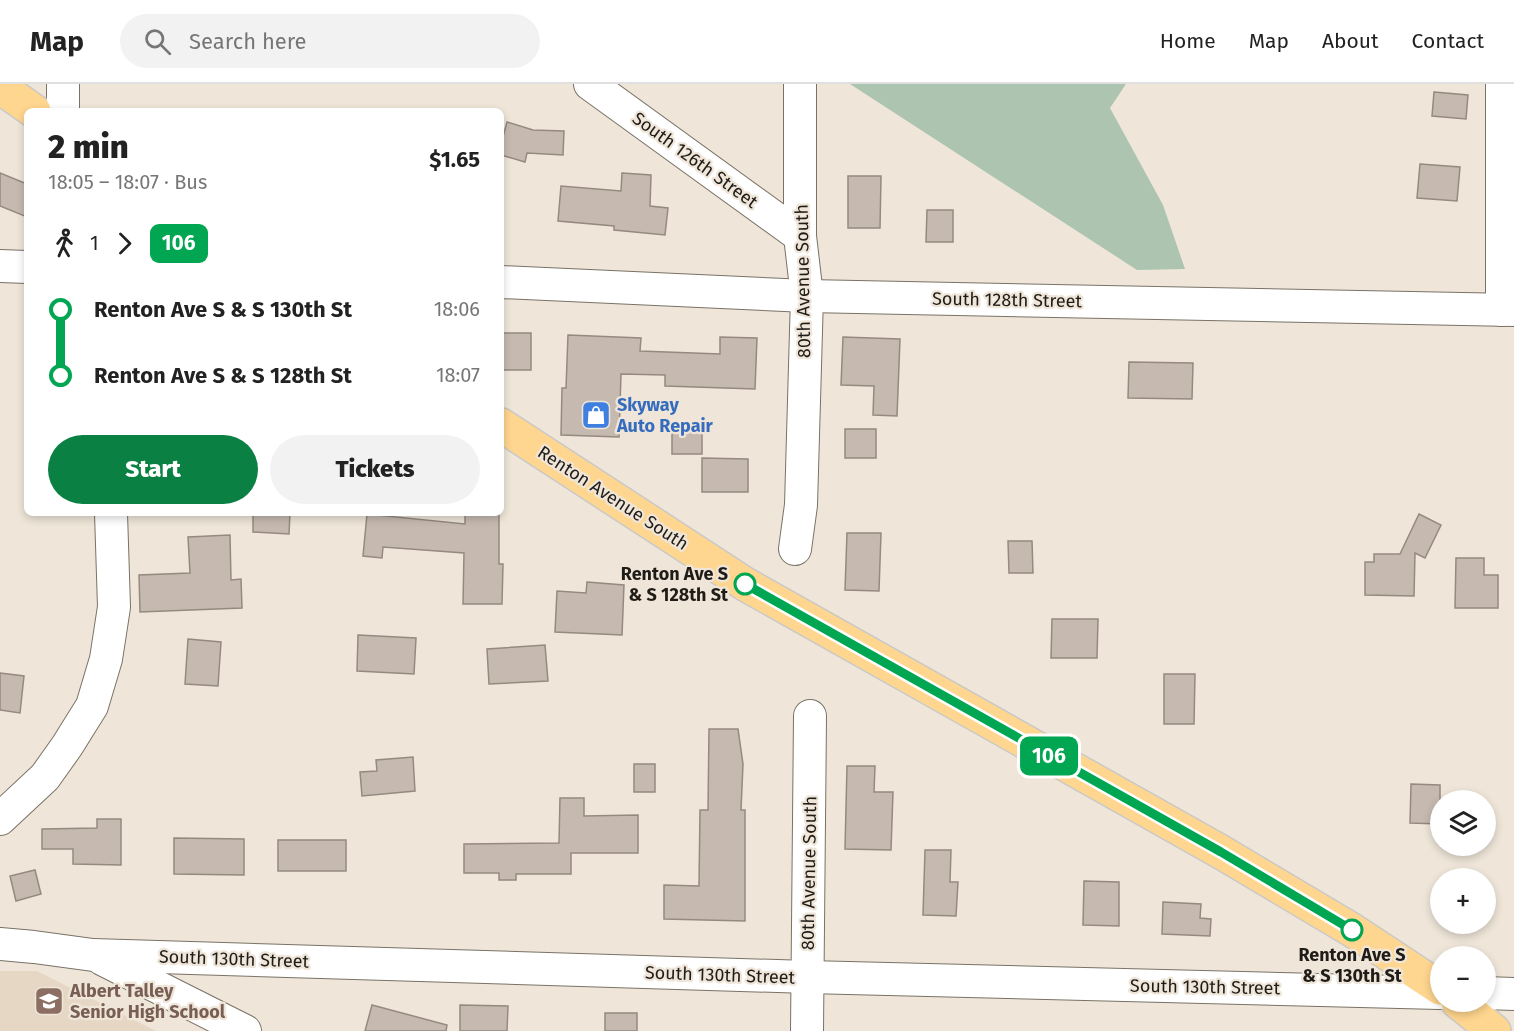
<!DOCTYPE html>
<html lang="en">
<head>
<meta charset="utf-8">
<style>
  :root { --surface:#fff; --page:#f2f2f2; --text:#222; --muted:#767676; --line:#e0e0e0; --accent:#0b8043 }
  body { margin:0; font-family:"Fira Sans",sans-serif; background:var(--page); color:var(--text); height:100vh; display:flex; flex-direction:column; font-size:22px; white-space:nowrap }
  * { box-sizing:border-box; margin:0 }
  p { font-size:20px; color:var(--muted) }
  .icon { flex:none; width:33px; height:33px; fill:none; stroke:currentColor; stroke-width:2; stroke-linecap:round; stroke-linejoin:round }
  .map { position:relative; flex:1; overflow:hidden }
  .details { position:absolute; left:24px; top:24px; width:480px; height:408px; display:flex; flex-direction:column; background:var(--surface); border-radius:9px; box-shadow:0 3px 9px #0003 }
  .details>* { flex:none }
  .badge { padding:0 12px; border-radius:9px; font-size:21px; line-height:39px }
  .tools { position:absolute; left:1430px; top:706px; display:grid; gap:12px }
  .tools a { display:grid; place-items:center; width:66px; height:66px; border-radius:50%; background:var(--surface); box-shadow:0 3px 9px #0003; font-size:30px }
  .map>.badge { position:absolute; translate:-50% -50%; box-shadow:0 0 0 3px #fff }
  .legs { display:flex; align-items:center; gap:9px; height:66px; padding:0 24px; font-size:20px }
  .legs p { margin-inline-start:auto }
  .overview { display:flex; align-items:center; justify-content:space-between; height:102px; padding:0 24px }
  h1 { font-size:33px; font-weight:800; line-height:45px }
  .primary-button { display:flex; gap:12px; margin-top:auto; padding:12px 24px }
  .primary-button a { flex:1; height:69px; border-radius:36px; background:var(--accent); color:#fff; font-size:24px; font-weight:800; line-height:69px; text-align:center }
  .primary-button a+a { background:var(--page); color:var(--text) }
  ul { padding:0 24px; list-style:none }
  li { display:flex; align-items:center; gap:21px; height:66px; font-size:22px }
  li i { display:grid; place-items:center; width:9px; height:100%; margin:0 8px; background:currentColor }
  li i::after { content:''; width:15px; height:15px; margin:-8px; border:4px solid; border-radius:50%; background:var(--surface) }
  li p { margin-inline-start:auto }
  li:first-child i { background:linear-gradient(#0000 50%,currentColor 0) }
  li:last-child i { background:linear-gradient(currentColor 50%,#0000 0) }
  header { display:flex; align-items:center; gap:36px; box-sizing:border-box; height:84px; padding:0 30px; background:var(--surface); border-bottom:2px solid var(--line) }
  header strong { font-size:28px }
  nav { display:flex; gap:33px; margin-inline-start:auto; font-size:21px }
  .search { width:420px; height:54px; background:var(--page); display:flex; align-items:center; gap:15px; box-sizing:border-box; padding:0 21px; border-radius:33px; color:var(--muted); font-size:22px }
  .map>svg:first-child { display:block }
</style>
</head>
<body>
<header>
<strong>Map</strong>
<div class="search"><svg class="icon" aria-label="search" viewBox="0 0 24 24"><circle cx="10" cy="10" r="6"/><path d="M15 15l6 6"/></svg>Search here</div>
<nav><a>Home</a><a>Map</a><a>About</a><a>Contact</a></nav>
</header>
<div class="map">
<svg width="1514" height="947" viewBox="0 0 1514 947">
  <rect width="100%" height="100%" fill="#efe6d9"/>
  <polygon fill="#e6d7c5" points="0,887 37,887 156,947 0,947"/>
  <polygon fill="#adc4b1" points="850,0 1126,0 1110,24 1163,121 1185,185 1137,186"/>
  <g fill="#c6bab0" stroke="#958980" stroke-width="1.5">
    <polygon points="1434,8 1468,11 1466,35 1432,32"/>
    <polygon points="507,38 533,46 564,47 563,71 527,69 525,78 501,71 501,60"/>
    <polygon points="1420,80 1460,83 1457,117 1417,114"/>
    <polygon points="0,89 27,100 27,133 0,122"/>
    <polygon points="622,89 651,91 650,122 668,124 665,151 614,146 614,142 558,137 561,102 621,107"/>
    <polygon points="848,92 881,92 880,144 848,144"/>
    <polygon points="927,126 953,126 953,158 926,158"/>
    <rect x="501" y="249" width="30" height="37"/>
    <polygon points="568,251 641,254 640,267 720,270 720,253 757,254 755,305 665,302 665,291 621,290 619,353 561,351 562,304 566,304"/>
    <polygon points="843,253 900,255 897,332 873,331 874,302 841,301"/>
    <polygon points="1129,278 1193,279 1192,315 1128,314"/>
    <rect x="672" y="343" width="30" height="27"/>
    <rect x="845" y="345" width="31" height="29"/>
    <polygon points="702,374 748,375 748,408 702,408"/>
    <polygon points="253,429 290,429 289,450 253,448"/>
    <polygon points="465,429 499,429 499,480 503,480 502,520 463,520 464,469 383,463 382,474 363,472 367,430 465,440"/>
    <polygon points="1419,430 1441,441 1425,474 1415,469 1414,512 1365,511 1365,478 1374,478 1374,470 1400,470"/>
    <polygon points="847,449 881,449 879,507 845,506"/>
    <polygon points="230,451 231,496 241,495 242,524 140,528 139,491 190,489 188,453"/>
    <polygon points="1008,457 1032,457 1033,489 1009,489"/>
    <polygon points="1456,474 1484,474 1484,491 1498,491 1498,524 1455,524"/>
    <polygon points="587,498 624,501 622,551 555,548 557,507 586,509"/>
    <polygon points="1052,535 1098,535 1097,574 1051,574"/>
    <polygon points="358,551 416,554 414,590 357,587"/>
    <polygon points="188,555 221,558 218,602 185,600"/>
    <polygon points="545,561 548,597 489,600 487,565"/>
    <polygon points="0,589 24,592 20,629 0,626"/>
    <polygon points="1164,590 1195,590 1194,640 1164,640"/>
    <polygon points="709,645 738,645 743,680 741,726 745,726 745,837 664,835 664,801 699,802 700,726 708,726"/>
    <polygon points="413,673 415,707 362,712 360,688 377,687 376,676"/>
    <rect x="634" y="680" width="21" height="28"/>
    <polygon points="847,682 875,682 874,708 893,708 891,766 845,765"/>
    <polygon points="1411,700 1440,701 1440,740 1410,739"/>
    <polygon points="560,714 584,714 584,732 638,731 638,769 571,769 571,790 516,790 516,796 499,796 499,789 464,789 464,760 559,759"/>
    <polygon points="97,735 121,735 121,781 73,780 73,765 42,765 42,745 97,744"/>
    <polygon points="174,754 244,755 244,791 174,790"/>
    <rect x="278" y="756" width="68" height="31"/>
    <polygon points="925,766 951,766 950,798 958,798 956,832 923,831"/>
    <polygon points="35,786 41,810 16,817 10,792"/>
    <polygon points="1084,797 1119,798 1119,842 1083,841"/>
    <polygon points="1163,818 1201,820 1200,834 1211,835 1210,852 1162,850"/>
    <polygon points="372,921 447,941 446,947 365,947"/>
    <polygon points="460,921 508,922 507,947 460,947"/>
    <rect x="605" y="929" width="32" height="18"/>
  </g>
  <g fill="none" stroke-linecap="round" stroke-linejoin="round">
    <g stroke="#797266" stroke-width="34">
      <g id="minor">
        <polyline points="590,0 800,152"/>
        <polyline points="63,27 63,0"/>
        <polyline points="0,182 27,183"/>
        <polyline points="501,198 807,212 1514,226"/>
        <polyline points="1502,226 1502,0"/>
        <polyline points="795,465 801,421 807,212 800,152 800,0"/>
        <polyline points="0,735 45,693 67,662 92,622 106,575 114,523 111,429"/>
        <polyline points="0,860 34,863 93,871 808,893 1440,909"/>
        <polyline points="102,875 245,947"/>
        <polyline points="1485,909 1514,910"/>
        <polyline points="807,947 810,632"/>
      </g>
    </g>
    <g stroke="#c9c9c8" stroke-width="36">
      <g id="major">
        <polyline points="0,3 34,27"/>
        <polyline points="501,341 745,500 1221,768 1352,846 1440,904"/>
        <polyline points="1458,918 1494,947"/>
      </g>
    </g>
    <use href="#minor" stroke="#fff" stroke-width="32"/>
    <use href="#major" stroke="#ffd68f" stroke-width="33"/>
  </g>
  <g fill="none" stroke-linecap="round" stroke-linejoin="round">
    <g stroke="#fff" stroke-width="14">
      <polyline id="line-1" points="745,500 1221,768 1352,846"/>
    </g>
    <use href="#line-1" stroke="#00a651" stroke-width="9"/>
  </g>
  <defs>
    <g id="shop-square" transform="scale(1.5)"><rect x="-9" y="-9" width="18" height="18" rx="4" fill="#3f7fe0" stroke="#efe6d9"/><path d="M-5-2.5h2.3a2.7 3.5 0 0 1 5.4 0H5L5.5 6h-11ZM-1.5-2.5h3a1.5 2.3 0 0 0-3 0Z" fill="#fff"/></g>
    <g id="school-square" transform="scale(1.5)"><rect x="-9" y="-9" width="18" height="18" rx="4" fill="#8d6e63" stroke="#efe6d9"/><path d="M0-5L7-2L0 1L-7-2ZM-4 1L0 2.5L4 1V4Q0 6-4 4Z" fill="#fff"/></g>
  </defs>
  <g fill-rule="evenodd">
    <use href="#shop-square" x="596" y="331"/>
    <use href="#school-square" x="49" y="917"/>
  </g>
  <g fill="#fff" stroke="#00a651" stroke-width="3">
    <circle cx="745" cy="500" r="10"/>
    <circle cx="1352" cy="846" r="10"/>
  </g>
  <g text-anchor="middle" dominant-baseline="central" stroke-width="4.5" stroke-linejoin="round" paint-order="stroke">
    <g font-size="18" fill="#1f1c18" stroke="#efe6d9">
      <text transform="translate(695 76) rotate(36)">South 126th Street</text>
      <text transform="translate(803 197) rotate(-91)">80th Avenue South</text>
      <text transform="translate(1007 216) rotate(1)">South 128th Street</text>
      <text transform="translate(613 414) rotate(33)">Renton Avenue South</text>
      <text transform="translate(809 789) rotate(-89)">80th Avenue South</text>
      <text transform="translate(234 875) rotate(2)">South 130th Street</text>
      <text transform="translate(720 891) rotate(2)">South 130th Street</text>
      <text transform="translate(1205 903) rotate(1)">South 130th Street</text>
    </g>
    <g font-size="18" font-weight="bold" fill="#366cbe" stroke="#efe6d9" text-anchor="start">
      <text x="617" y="321">Skyway<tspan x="617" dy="21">Auto Repair</tspan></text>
    </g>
    <g font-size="18" font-weight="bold" fill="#1f1c18" stroke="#efe6d9" text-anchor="end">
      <text x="728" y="490">Renton Ave S<tspan x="728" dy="21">&amp; S 128th St</tspan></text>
      <text x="1352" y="871" text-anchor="middle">Renton Ave S<tspan x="1352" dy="21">&amp; S 130th St</tspan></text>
    </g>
    <g font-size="18" font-weight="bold" fill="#785e54" stroke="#efe6d9" text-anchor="start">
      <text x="70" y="907">Albert Talley<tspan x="70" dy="21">Senior High School</tspan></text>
    </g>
  </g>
</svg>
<div class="tools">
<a><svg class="icon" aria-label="layers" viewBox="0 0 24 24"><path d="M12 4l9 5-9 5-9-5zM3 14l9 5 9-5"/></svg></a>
<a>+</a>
<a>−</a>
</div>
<b class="badge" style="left:1049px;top:672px;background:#00a651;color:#fff">106</b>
<section class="details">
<div class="overview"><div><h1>2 min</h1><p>18:05 – 18:07 · Bus</p></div><b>$1.65</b></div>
<div class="legs"><svg class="icon" aria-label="walk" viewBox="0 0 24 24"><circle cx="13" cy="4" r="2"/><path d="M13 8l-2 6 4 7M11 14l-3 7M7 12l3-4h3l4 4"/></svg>1<svg class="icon" aria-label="forward" viewBox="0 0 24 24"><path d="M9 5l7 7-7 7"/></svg><b class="badge" style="background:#00a651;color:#fff">106</b></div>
<ul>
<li><i style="color:#00a651"></i><b>Renton Ave S &amp; S 130th St</b><p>18:06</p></li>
<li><i style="color:#00a651"></i><b>Renton Ave S &amp; S 128th St</b><p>18:07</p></li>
</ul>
<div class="primary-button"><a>Start</a><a>Tickets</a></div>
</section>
</div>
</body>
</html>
